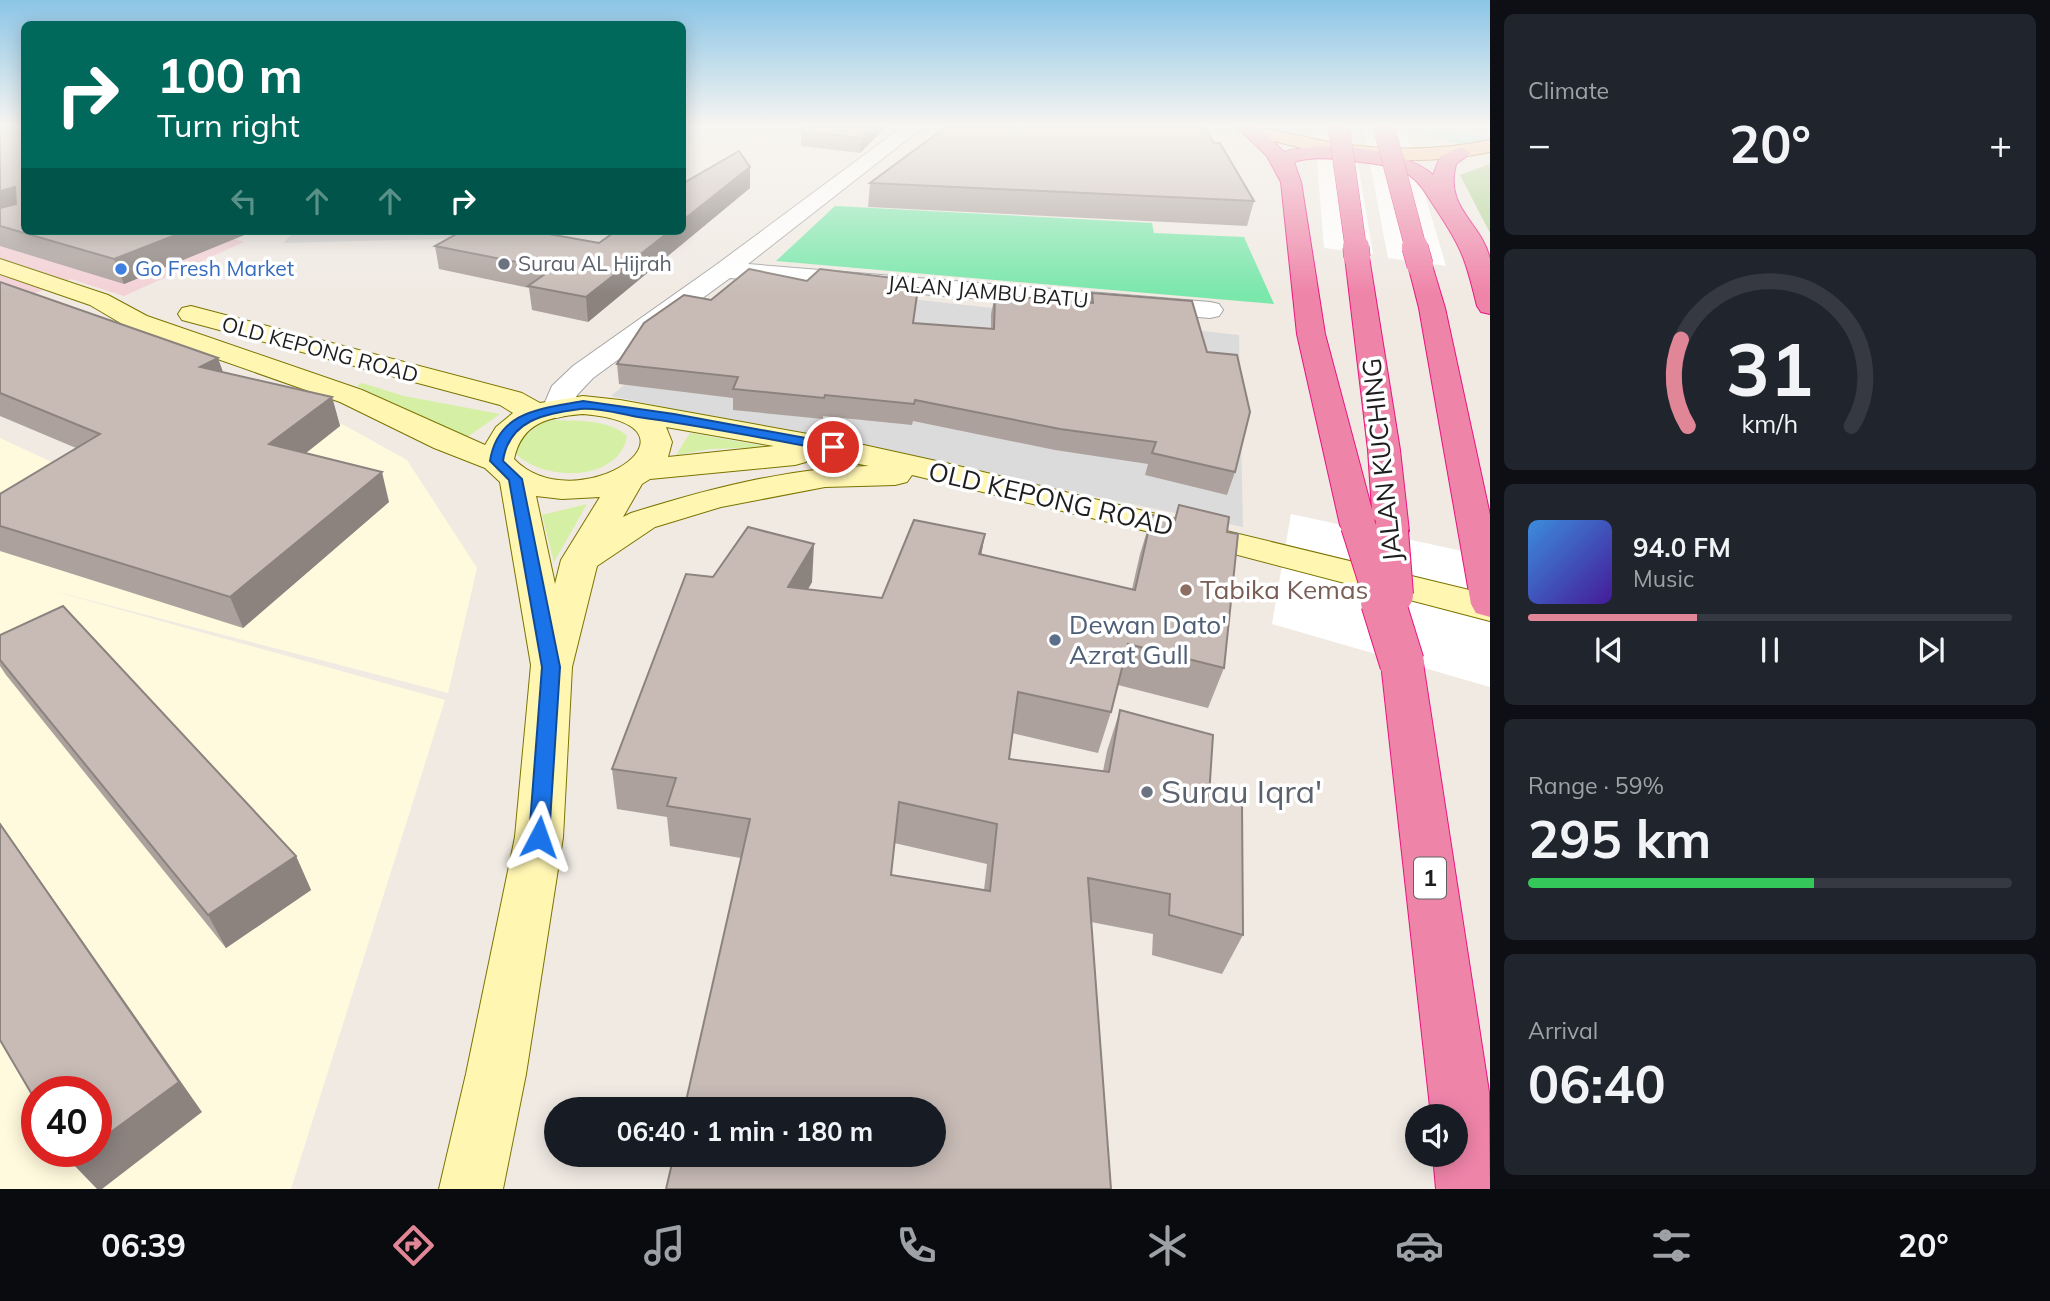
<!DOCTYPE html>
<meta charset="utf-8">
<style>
:root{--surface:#171b24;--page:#20242c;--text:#f1f3f6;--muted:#9ea1a6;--line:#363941;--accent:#e08696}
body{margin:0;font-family:Mulish,sans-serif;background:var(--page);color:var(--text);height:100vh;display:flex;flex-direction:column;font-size:26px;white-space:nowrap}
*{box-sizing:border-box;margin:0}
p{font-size:23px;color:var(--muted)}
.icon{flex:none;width:38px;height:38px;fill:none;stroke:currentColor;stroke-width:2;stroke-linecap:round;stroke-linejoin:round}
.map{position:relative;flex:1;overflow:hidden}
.side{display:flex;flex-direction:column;gap:14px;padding:14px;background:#0d0f14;width:560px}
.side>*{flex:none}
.hud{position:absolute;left:21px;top:21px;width:665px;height:214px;border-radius:10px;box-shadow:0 4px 18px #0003;background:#00695c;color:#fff;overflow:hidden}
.buttons{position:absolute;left:1405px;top:1104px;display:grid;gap:14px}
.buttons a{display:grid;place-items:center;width:63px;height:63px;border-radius:50%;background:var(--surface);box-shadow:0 4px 18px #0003;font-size:35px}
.speed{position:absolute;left:21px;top:1076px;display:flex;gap:14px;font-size:35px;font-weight:700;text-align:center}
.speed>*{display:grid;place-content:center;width:91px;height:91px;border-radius:50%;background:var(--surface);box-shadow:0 4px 18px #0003;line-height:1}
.speed .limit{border:10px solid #d22;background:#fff;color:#111}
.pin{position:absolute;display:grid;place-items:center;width:60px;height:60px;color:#fff;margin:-30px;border:4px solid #fff;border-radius:50%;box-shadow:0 2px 7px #0007}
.me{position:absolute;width:77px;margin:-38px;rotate:4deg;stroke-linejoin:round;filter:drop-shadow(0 0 5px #0008)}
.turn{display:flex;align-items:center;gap:24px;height:147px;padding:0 21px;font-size:32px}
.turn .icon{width:91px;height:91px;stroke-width:2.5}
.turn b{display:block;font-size:49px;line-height:60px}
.lanes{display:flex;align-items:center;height:66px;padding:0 21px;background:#0003;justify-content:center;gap:35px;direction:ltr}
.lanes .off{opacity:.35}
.big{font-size:52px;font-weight:700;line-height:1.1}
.side .tile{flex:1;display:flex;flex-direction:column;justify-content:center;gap:10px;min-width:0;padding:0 24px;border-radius:10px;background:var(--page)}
.side .dial{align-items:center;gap:0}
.dial svg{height:182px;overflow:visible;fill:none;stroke:var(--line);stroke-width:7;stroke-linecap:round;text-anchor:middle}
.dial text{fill:var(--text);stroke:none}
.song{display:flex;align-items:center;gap:21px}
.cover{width:84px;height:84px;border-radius:10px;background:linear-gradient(135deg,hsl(210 70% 55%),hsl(260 70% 35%))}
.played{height:7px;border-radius:4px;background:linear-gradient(90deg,var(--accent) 35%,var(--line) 35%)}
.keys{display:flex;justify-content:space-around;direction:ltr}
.heat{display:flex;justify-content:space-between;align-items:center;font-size:38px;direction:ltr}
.charge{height:10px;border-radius:5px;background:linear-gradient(90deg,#34c759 59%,var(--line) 0)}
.trip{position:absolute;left:544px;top:1097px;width:402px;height:70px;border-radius:35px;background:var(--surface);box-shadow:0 4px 18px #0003;font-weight:700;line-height:70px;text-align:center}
.menu{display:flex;height:112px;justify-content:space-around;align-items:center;background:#090b0e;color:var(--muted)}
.menu .icon{width:49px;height:49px}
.menu .current{color:var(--accent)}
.menu b{font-size:32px;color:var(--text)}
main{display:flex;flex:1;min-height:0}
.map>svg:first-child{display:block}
</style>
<main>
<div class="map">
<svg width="1490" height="1189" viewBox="0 0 1490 1189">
<rect width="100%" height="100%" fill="#f0eae3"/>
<g fill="#dcdbdb">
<polygon points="295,231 481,231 478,238 283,243"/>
<polygon points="745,281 1239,335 1243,527 611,396"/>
</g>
<polygon fill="#f3d1d5" points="0,174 24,231 204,231 244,242 124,296 71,279 0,307"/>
<path fill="#fffadd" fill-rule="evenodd" d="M218 394 344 425 407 460 477 568 448 693 46 589 445 700 291 1189H0V438L71 471ZM37 1092H96V1152H37Z"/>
<g fill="#d5efa4">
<polygon points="362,383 404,396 500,414 466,438 357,386"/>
<path d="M553 420C576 421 609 419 627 436 619 482 545 482 516 454L517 443 540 424Z"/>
<polygon points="690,433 770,447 711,449 676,455"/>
<polygon points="587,504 554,562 542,515"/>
</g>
<polygon fill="#b1d394" points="1490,164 1490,233 1460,175"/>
<polygon fill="#7ae7ab" points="835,206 1152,223 1154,233 1244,237 1274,304 776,261"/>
<polygon fill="#a0dee2" points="1396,127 1445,127 1490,139 1490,153"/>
<g fill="#fff">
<polygon points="1314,127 1352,127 1373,254 1324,248"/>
<polygon points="1363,127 1405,127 1446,266 1388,258"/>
<polygon points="1291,514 1490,557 1490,687 1272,624"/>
</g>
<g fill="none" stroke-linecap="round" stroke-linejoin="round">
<defs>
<polygon id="street" points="902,127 923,127 748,264 1210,302 1219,304 1223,310 1219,316 1210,318 730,278 593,378 577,395 568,415 557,418 546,415 542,409 552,386 573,366 716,265"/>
<path id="secondary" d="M0 259 108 295 147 316 362 390 485 445 496 427 513 413 500 405 182 320 178 314 182 308 191 306 522 393 540 403 583 396 620 400 841 440 950 464 1490 595V621L1154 533 912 475 907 482 895 485 825 487 721 507 655 527 597 566 572 667 563 837 526 1074 503 1189H439L466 1074 515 837 531 665 500 482 485 468 434 448 340 402 129 328 90 305 0 274ZM583 414C721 426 576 523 514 459 522 422 549 417 583 414ZM666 427 774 446 668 457 672 442ZM810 454 869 466C787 468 708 489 631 513L623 517 642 484 650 479 795 465 806 462ZM536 496 562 499 600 497 561 560 555 584Z"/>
<path id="primary" d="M1235 127C1268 127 1298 136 1330 142 1383 151 1437 151 1490 140V152C1406 170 1319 156 1238 131Z"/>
<g id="highway">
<path d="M1258 127 1284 152C1320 140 1405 148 1433 175L1440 157 1461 147 1471 153 1456 164C1444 209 1481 221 1490 259 1490 275 1490 297 1490 314L1481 312 1477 306C1466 260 1462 248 1436 209 1428 197 1421 183 1409 175 1393 165 1371 163 1352 161 1334 158 1312 156 1294 162L1301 182 1325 334 1372 510 1368 450 1345 257 1349 252 1357 250 1365 252 1369 257 1400 450 1409 531 1404 539 1391 542 1378 539 1373 529 1371 533 1358 536 1345 533 1340 525 1297 334 1281 182 1267 156 1238 128Z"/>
<polygon points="1420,258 1429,260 1432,265 1445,308 1490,515 1490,617 1476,613 1471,604 1419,308 1408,265 1411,260"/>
<polygon points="1402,649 1417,653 1423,663 1489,1092 1490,1189 1436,1189 1433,1155 1456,1155 1456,1116 1431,1116 1381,663 1387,653"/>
</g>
</defs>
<use href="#street" stroke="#a5a5a5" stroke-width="2"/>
<use href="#secondary" stroke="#7a7400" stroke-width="2"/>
<use href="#primary" stroke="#984d00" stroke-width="2"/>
<use href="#highway" stroke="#ea1480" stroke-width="2"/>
<use href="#street" fill="#fff" fill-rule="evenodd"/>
<use href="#secondary" fill="#fff6b2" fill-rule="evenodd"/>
<use href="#primary" fill="#ffc399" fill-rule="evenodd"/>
<use href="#highway" fill="#ef84a9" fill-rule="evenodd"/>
<defs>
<g id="highway-bridge-far3">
<polyline points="1339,127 1356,249"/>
<polyline points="1384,127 1416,249"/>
</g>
<g id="highway-bridge-far2">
<polyline points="1356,247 1357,257"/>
<polyline points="1415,247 1420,265"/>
</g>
<g id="highway-bridge-far1">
<polyline points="1358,525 1383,604"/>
<polyline points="1391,531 1396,595"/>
</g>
<polyline id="highway-bridge" points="1383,602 1402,663"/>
</defs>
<use href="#highway-bridge-far3" stroke="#ea1480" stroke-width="22" stroke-linecap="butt"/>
<use href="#highway-bridge-far2" stroke="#ea1480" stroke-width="27" stroke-linecap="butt"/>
<use href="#highway-bridge-far1" stroke="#ea1480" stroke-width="36" stroke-linecap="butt"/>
<use href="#highway-bridge" stroke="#ea1480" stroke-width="46" stroke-linecap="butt"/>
<use href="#highway-bridge-far3" stroke="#ef84a9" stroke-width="21"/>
<use href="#highway-bridge-far2" stroke="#ef84a9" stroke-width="26"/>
<use href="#highway-bridge-far1" stroke="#ef84a9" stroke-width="34"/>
<use href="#highway-bridge" stroke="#ef84a9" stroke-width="44"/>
</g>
<g fill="#aca19d" fill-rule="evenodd">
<polygon points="0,127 24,231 254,231 124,284 0,246"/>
<polygon points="886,127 860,153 801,146 801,131"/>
<polygon points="1214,143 1254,201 1247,226 868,207 870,183"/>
<polygon points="750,188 588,322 532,310 529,288 439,269 435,246 599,243"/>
<polygon points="346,231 442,231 442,232 347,234"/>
<polygon points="902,279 901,287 914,323 991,329 991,314 995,295 1090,302 1092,293 1235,472 1227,495 1145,475 1148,464 1055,450 913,421 912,425 823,416 823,419 733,410 733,398 619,384 617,364 807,281"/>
<polygon points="0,282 223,372 332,397 340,426 306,453 389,502 243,628 0,551 0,494 76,448 0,416"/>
<path d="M1179 505 1227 532 1224 668 1208 708 1118 685 1111 712 1098 753 1012 733 1009 759 1103 771 1107 751 1120 710 1209 796 1243 935 1222 974 1152 955 1153 934 1091 922 741 858 670 846 667 817 617 809 612 769 713 577 812 582 808 589 882 598 985 534 981 555 1132 589 1140 554 1152 515 1174 520ZM894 843 987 864 984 890 891 875Z"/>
<polygon points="0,635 296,856 311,890 226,948 6,675 0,666"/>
</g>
<g fill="#8c837f">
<polygon points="872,127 886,127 860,153 861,138"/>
<polygon points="750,167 750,188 588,322 586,297 670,231 682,231 682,221"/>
<polygon points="15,187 24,208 0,218 0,191"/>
<polygon points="186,231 254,231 124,284 114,259"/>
<polygon points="218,358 228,386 200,367"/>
<polygon points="332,397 340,426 279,474 269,444"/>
<polygon points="382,472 389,502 243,628 230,597"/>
<polygon points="985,534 978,573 979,554"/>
<polygon points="814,544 812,582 787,626 788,587"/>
<polygon points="0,823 202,1112 102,1189 97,1189 71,1162 85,1152 96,1152 96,1143"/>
<polygon points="296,856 311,890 226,948 208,915"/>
</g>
<g fill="#c8bbb6" stroke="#8c837f" stroke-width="2" fill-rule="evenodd">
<polygon points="0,127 24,127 24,231 186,231 114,259 0,226 0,208 16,204 15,187 0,191"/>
<polygon points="805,127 872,127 861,138 801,131"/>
<polygon points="946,127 1205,127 1214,143 1220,143 1254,201 870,183"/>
<polygon points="739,151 750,167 682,221 682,184"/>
<polygon points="462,231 532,231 599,243 616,231 670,231 586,297 528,286 552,269 435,246"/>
<polygon points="749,269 807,281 820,269 902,279 900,287 918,288 913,323 994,329 995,295 1093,303 1092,293 1192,301 1207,352 1237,355 1250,412 1235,472 1152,453 1156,442 1060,429 915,400 914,404 825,395 824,398 733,389 738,377 617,364 644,323 684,295 711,300"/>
<polygon points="0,282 218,358 200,367 332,397 269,444 382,472 230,597 0,526 0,494 100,434 0,393"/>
<path d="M1179 505 1229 517 1227 532 1238 534 1224 668 1128 644 1111 712 1018 692 1009 759 1109 772 1120 710 1213 735 1209 796 1242 804 1243 935 1169 915 1170 894 1088 878 1111 1189H666L674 1155H934V1110H684L750 819 667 806 676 778 612 769 686 574 713 577 748 527 814 544 788 587 882 598 914 520 985 534 979 554 1135 590 1152 515 1175 520ZM899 802 997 824 990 891 891 875Z"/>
<polygon points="63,606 296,856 208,915 0,660 0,635"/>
<polygon points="0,824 179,1082 96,1143 96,1092 37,1092 37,1103 0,1040"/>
<polygon points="65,1152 85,1152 71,1162"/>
</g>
<linearGradient id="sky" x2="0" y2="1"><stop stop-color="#8bc5e6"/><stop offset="0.43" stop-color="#f8f6f2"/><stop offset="1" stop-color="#f8f6f2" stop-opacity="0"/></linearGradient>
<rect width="1490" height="294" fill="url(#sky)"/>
<path fill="#1a73e8" stroke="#114b97" stroke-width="2" d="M583 401 674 414 833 443 840 447 833 451C768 439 703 426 638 417 620 414 598 407 580 409 544 414 509 420 503 461L522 479 560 667 549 837 546 843 539 846 532 843 529 837 542 667 509 480 490 461C498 411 540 409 583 401Z"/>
<g fill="#6b7280" stroke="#fff" stroke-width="2.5">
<circle cx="504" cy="264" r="7"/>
<circle cx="1147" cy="792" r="7"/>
</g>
<circle fill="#3f7fe0" stroke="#fff" stroke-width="2.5" cx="121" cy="269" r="7"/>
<circle fill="#8d6e63" stroke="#fff" stroke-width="2.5" cx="1186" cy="590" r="7"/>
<circle fill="#5c6f8a" stroke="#fff" stroke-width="2.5" cx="1055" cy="640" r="7"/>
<g text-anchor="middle" stroke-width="7" stroke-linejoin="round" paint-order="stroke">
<g font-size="21" fill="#5b616d" stroke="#fff" text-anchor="start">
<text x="518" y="271">Surau AL Hijrah</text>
</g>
<g font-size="21" fill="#366cbe" stroke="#fff" text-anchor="start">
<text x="135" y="276">Go Fresh Market</text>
</g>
<g font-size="21" fill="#1e1e1e" stroke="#fff">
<text transform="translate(988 292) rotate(5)" y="7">JALAN JAMBU BATU</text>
<text transform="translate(320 350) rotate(15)" y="7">OLD KEPONG ROAD</text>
</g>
<rect fill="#fff" stroke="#626262" stroke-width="2" x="1414" y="857.5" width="32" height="41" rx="5"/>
<g font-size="24" font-weight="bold" fill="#1e1e1e">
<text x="1430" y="886">1</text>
</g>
<g font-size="26" fill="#1e1e1e" stroke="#fff">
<text transform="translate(1382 460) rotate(-96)" y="9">JALAN KUCHING</text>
<text transform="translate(1051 499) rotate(13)" y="9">OLD KEPONG ROAD</text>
</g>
<g font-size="26" fill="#785e54" stroke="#fff" text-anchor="start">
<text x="1200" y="599">Tabika Kemas</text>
</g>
<g font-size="26" fill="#4e5e75" stroke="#fff" text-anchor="start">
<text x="1069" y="634">Dewan Dato'<tspan x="1069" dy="30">Azrat Gull</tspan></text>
</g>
<g font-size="32" fill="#5b616d" stroke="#fff" text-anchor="start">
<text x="1161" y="803">Surau Iqra'</text>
</g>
</g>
</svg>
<div class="buttons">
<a><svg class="icon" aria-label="sound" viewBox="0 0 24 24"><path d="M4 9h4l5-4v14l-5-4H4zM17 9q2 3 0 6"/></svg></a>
</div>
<div class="speed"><div class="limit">40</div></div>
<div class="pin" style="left:833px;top:447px;background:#d93025"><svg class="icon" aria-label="arrive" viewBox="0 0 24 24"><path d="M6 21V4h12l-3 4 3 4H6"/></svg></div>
<svg class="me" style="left:539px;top:837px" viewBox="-20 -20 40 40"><path d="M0-17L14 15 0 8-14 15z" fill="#1a73e8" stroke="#fff" stroke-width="4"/></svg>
<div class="trip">06:40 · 1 min · 180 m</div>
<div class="hud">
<div class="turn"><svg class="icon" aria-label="right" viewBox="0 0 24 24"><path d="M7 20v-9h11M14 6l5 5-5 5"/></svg><div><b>100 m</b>Turn right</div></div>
<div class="lanes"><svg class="icon off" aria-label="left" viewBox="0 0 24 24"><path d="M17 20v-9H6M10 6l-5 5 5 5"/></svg><svg class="icon off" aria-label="ahead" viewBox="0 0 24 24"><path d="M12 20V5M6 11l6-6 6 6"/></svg><svg class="icon off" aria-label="ahead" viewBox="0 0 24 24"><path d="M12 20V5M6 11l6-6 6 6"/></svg><svg class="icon" aria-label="right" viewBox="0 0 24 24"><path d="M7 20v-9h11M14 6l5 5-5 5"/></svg></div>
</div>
</div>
<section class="side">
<div class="tile"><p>Climate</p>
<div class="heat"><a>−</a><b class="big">20°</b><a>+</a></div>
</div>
<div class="tile dial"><svg viewBox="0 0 100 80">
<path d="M14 69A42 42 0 1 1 86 69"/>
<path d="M14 69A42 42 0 0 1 11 31" stroke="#e08696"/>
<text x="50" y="56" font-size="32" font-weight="700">31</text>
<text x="50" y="72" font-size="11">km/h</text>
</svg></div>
<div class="tile">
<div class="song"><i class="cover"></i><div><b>94.0 FM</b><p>Music</p></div></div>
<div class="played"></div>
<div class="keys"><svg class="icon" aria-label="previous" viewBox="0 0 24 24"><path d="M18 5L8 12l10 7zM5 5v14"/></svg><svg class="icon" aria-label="pause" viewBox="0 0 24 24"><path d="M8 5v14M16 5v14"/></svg><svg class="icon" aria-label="next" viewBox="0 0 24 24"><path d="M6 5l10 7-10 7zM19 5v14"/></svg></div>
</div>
<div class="tile"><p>Range · 59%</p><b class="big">295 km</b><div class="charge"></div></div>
<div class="tile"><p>Arrival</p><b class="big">06:40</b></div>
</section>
</main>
<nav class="menu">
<b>06:39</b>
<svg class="icon current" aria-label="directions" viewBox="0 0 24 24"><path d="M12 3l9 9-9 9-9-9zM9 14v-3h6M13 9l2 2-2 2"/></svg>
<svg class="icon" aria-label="music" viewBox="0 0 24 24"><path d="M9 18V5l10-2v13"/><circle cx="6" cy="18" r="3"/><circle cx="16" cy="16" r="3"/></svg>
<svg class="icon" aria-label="phone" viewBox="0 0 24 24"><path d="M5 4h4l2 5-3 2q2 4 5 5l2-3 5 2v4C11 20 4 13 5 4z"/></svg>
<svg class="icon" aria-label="climate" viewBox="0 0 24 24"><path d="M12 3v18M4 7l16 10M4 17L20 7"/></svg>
<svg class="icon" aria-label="car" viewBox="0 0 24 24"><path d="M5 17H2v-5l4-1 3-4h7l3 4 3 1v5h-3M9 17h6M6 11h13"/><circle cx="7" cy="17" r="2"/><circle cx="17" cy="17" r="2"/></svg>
<svg class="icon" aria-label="filters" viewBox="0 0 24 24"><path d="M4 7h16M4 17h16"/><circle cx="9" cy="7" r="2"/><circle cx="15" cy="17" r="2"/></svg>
<b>20°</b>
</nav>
